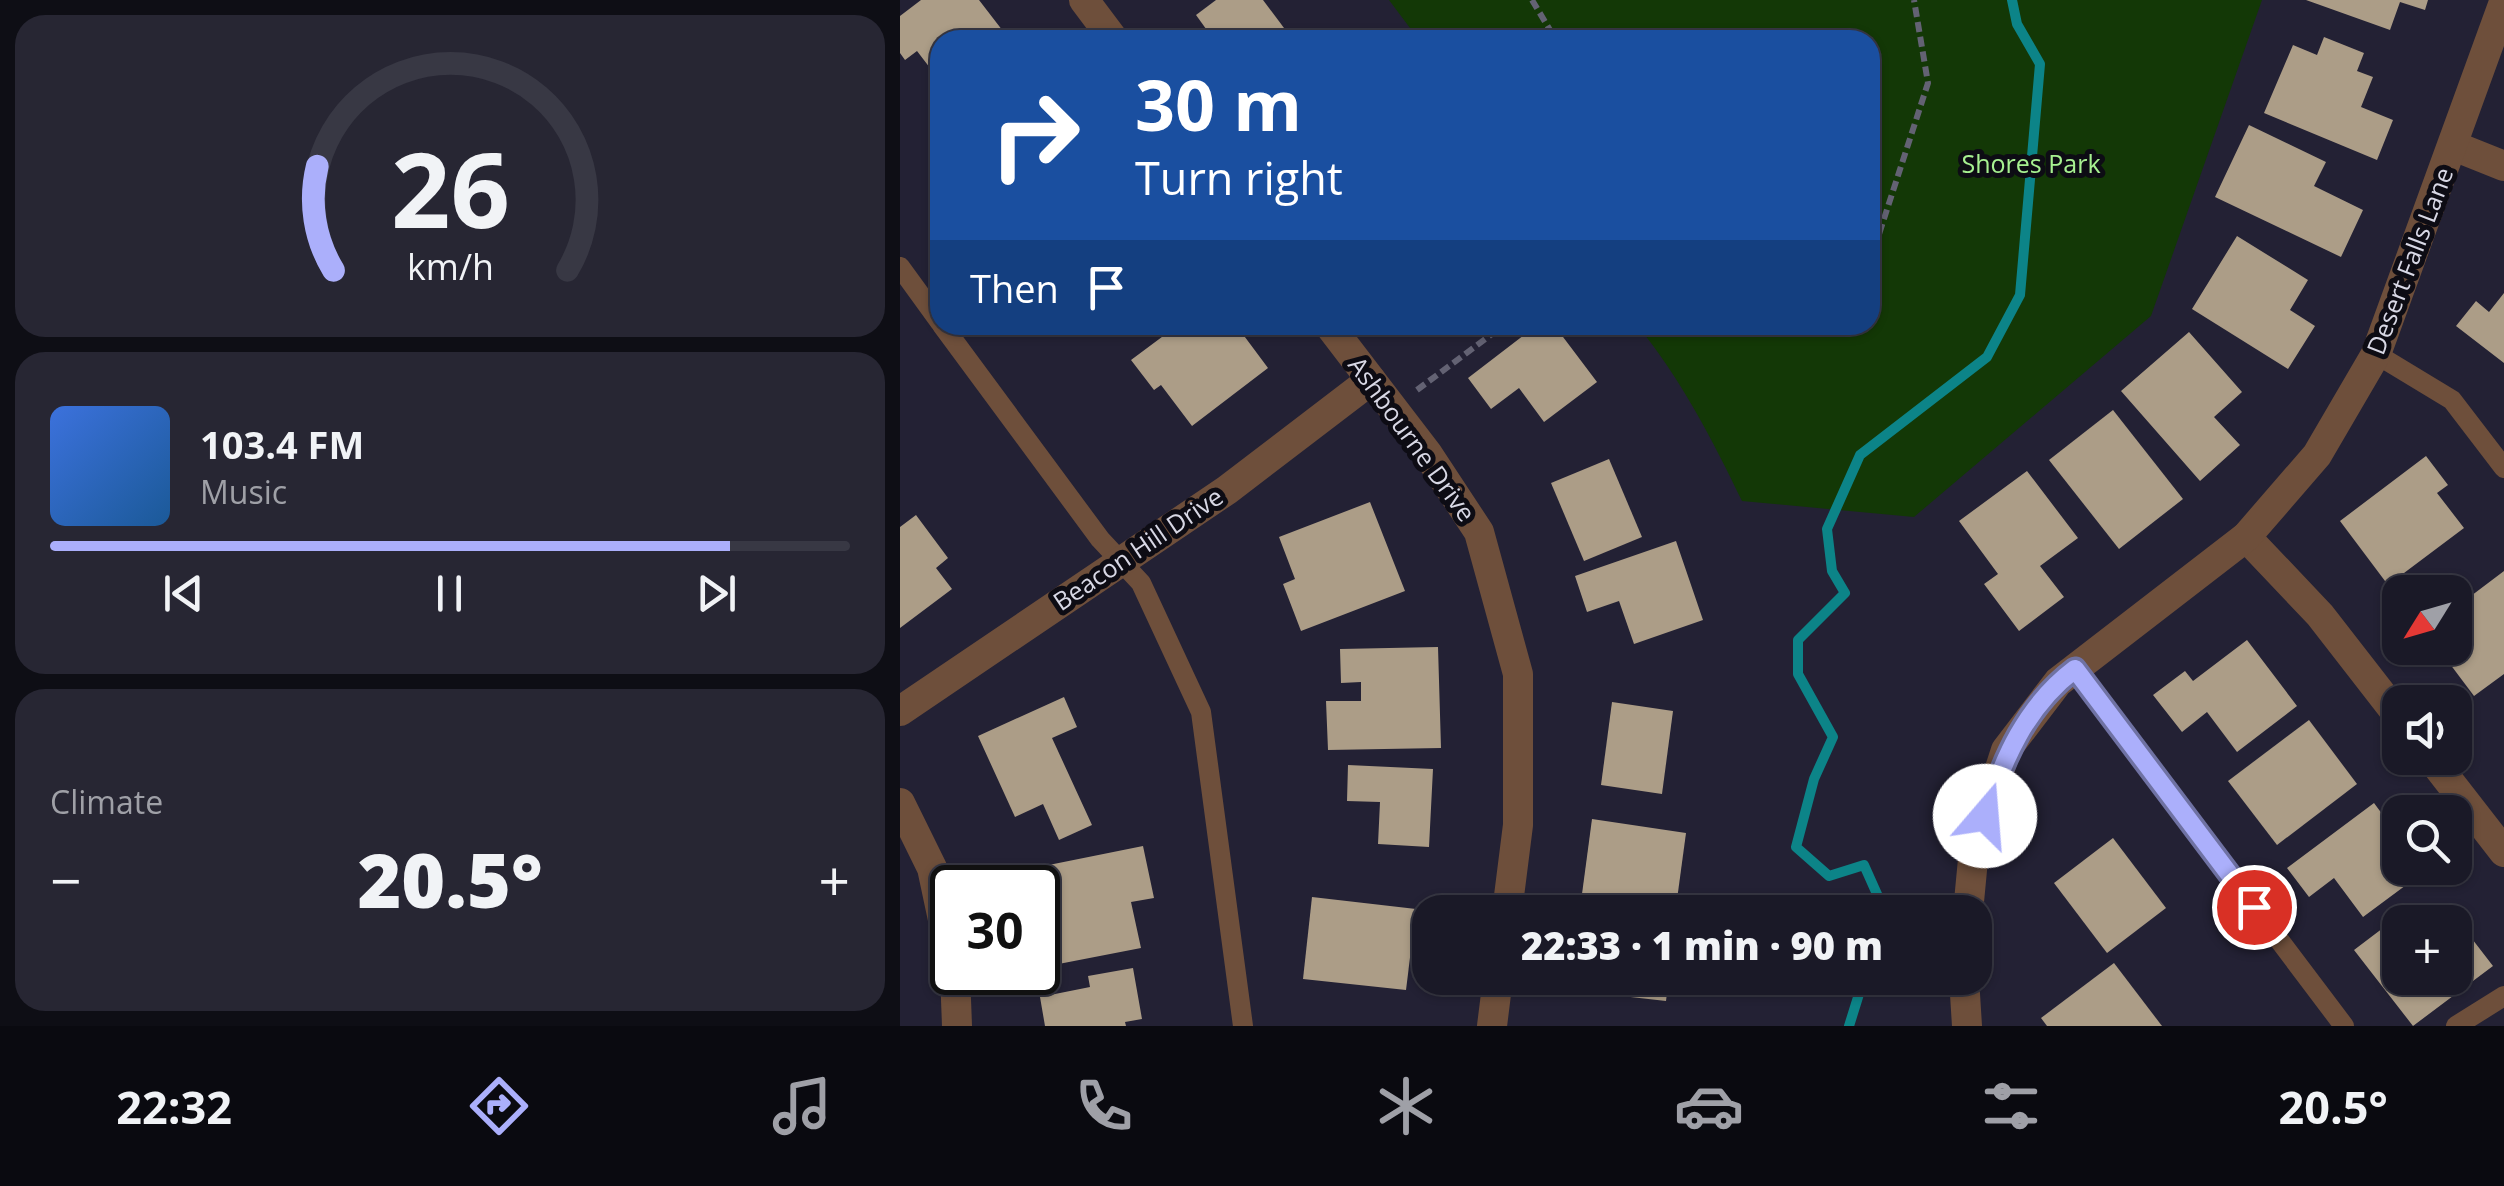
<!DOCTYPE html>
<meta charset="utf-8">
<style>
:root{--surface:#1a1927;--page:#272633;--text:#f1f3f6;--muted:#9fa0a7;--line:#383844;--accent:#abaffb}
body{margin:0;font-family:"Open Sans",sans-serif;background:var(--page);color:var(--text);height:100vh;display:flex;flex-direction:column;font-size:38px;white-space:nowrap}
*{box-sizing:border-box;margin:0}
p{font-size:32px;color:var(--muted)}
.icon{flex:none;width:55px;height:55px;fill:none;stroke:currentColor;stroke-width:2;stroke-linecap:round;stroke-linejoin:round}
.map{position:relative;flex:1;overflow:hidden}
.panel{display:flex;flex-direction:column;gap:15px;padding:15px;background:#0e0e15;width:900px}
.panel>*{flex:none}
.guide{position:absolute;left:30px;top:30px;width:950px;height:305px;border-radius:30px;box-shadow:0 2px 8px #0004,0 0 0 2px var(--line);background:#1a4fa0;color:#fff;overflow:hidden}
.needle{width:65px;rotate:233deg}
.buttons{position:absolute;left:1482px;top:575px;display:grid;gap:20px}
.buttons a{display:grid;place-items:center;width:90px;height:90px;border-radius:20px;background:var(--surface);box-shadow:0 2px 8px #0004,0 0 0 2px var(--line);font-size:50px}
.speed{position:absolute;left:30px;top:865px;display:flex;gap:20px;font-size:50px;font-weight:700;text-align:center}
.speed>*{display:grid;place-content:center;width:130px;height:130px;border-radius:50%;background:var(--surface);box-shadow:0 2px 8px #0004,0 0 0 2px var(--line);line-height:1}
.speed .limit{border:5px solid #111;border-radius:15px;background:#fff;color:#111}
.pin{position:absolute;display:grid;place-items:center;width:85px;height:85px;color:#fff;margin:-42px;border:5px solid #fff;border-radius:50%;box-shadow:0 2px 10px #0007}
.me{position:absolute;width:110px;margin:-55px;rotate:18deg;stroke-linejoin:round;filter:drop-shadow(0 0 8px #0008)}
.turn{display:flex;align-items:center;gap:35px;height:210px;padding:0 40px;font-size:45px}
.turn .icon{width:130px;height:130px;stroke-width:2.5}
.turn b{display:block;font-size:70px;line-height:85px}
.then{display:flex;align-items:center;height:95px;padding:0 40px;background:#0003;gap:20px;font-size:38px}
.big{font-size:75px;font-weight:800;line-height:1.1}
.panel .tile{flex:1;display:flex;flex-direction:column;justify-content:center;gap:15px;min-width:0;padding:0 35px;border-radius:30px;background:var(--page)}
.panel .dial{align-items:center;gap:0}
.dial svg{height:260px;overflow:visible;fill:none;stroke:var(--line);stroke-width:7;stroke-linecap:round;text-anchor:middle}
.dial text{fill:var(--text);stroke:none}
.song{display:flex;align-items:center;gap:30px}
.cover{width:120px;height:120px;border-radius:15px;background:linear-gradient(135deg,hsl(220 70% 55%),hsl(210 70% 35%))}
.played{height:10px;border-radius:5px;background:linear-gradient(90deg,var(--accent) 85%,var(--line) 85%)}
.keys{display:flex;justify-content:space-around;direction:ltr}
.heat{display:flex;justify-content:space-between;align-items:center;font-size:55px;direction:ltr}
.trip{position:absolute;left:512px;top:895px;width:580px;height:100px;border-radius:30px;background:var(--surface);box-shadow:0 2px 8px #0004,0 0 0 2px var(--line);font-weight:800;line-height:100px;text-align:center}
.menu{display:flex;height:160px;justify-content:space-around;align-items:center;background:#0a0a10;color:var(--muted)}
.menu .icon{width:70px;height:70px}
.menu .active{color:var(--accent)}
.menu b{font-size:45px;color:var(--text)}
main{display:flex;flex:1;min-height:0}
.map>svg:first-child{display:block}
</style>
<main>
<section class="panel">
<div class="tile dial"><svg viewBox="0 0 100 80">
<path d="M14 69A42 42 0 1 1 86 69"/>
<path d="M14 69A42 42 0 0 1 9 37" stroke="#abaffb"/>
<text x="50" y="56" font-size="32" font-weight="700">26</text>
<text x="50" y="72" font-size="11">km/h</text>
</svg></div>
<div class="tile">
<div class="song"><i class="cover"></i><div><b>103.4 FM</b><p>Music</p></div></div>
<div class="played"></div>
<div class="keys"><svg class="icon" aria-label="previous" viewBox="0 0 24 24"><path d="M18 5L8 12l10 7zM5 5v14"/></svg><svg class="icon" aria-label="pause" viewBox="0 0 24 24"><path d="M8 5v14M16 5v14"/></svg><svg class="icon" aria-label="next" viewBox="0 0 24 24"><path d="M6 5l10 7-10 7zM19 5v14"/></svg></div>
</div>
<div class="tile"><p>Climate</p>
<div class="heat"><a>−</a><b class="big">20.5°</b><a>+</a></div>
</div>
</section>
<div class="map">
<svg width="1604" height="1026" viewBox="0 0 1604 1026">
<rect width="100%" height="100%" fill="#232134"/>
<path fill="#133806" d="M489 0H1362L1251 316 1014 517 842 501C812 439 781 379 737 325H970V40H519Z"/>
<g fill="none" stroke-linecap="round" stroke-linejoin="round">
<g stroke="#0c8488" stroke-width="10">
<polyline points="985,912 964,865 929,876 896,847 914,779 933,737 898,674 898,640 945,593 932,571 927,529 960,455 1087,357 1120,295 1140,64 1117,24 1112,0"/>
<polyline points="949,1026 964,978"/>
</g>
</g>
<g fill="#ac9d87">
<polygon points="21,0 79,0 106,35 99,40 40,40 40,81 17,51 5,60 0,53 0,16"/>
<polygon points="316,0 363,0 393,40 314,40 296,15"/>
<polygon points="1406,0 1528,0 1525,10 1500,2 1490,30"/>
<polygon points="1424,37 1464,53 1457,71 1473,77 1461,107 1493,120 1477,160 1364,113 1393,45 1417,55"/>
<polygon points="1349,125 1426,162 1414,186 1463,210 1441,257 1315,197"/>
<polygon points="1337,236 1408,280 1390,310 1415,326 1388,369 1292,309"/>
<polygon points="1604,293 1604,363 1556,326 1576,301 1589,312"/>
<polygon points="278,325 336,325 368,368 292,426 261,385 254,390 231,360"/>
<polygon points="637,325 654,325 697,382 644,422 619,388 591,409 568,378"/>
<polygon points="1289,332 1342,392 1314,417 1340,445 1300,481 1221,391"/>
<polygon points="1213,410 1283,499 1219,549 1149,460"/>
<polygon points="1526,456 1548,485 1537,493 1564,528 1488,585 1440,521"/>
<polygon points="709,459 742,537 684,561 651,483"/>
<polygon points="1127,471 1178,538 1140,566 1164,597 1119,631 1084,584 1098,574 1059,521"/>
<polygon points="470,502 505,591 401,631 383,584 395,579 379,537"/>
<polygon points="16,515 48,558 36,568 52,589 0,628 0,527"/>
<polygon points="776,541 803,620 734,644 719,601 687,612 675,576"/>
<polygon points="1604,571 1604,674 1574,696 1538,648 1555,648 1555,608"/>
<polygon points="1347,640 1397,706 1337,752 1307,712 1282,732 1253,695 1285,671 1293,681"/>
<polygon points="538,647 541,748 428,750 426,701 461,701 461,682 441,683 440,649"/>
<polygon points="164,697 177,727 152,738 192,825 159,840 143,804 115,817 78,736"/>
<polygon points="712,702 773,711 762,794 701,785"/>
<polygon points="1409,720 1457,784 1377,845 1328,781"/>
<polygon points="448,765 533,769 529,847 478,844 480,802 447,801"/>
<polygon points="1474,803 1500,838 1500,868 1525,871 1463,917 1434,878 1409,897 1387,868"/>
<polygon points="692,819 786,833 776,907 682,894"/>
<polygon points="1213,838 1266,908 1207,953 1154,883"/>
<polygon points="243,846 254,898 231,902 241,948 138,968 138,888 122,888 119,871"/>
<polygon points="412,897 516,909 506,990 403,979"/>
<polygon points="1549,909 1593,966 1513,1026 1454,950 1483,928 1500,950 1500,978 1555,978 1555,922 1532,922"/>
<polygon points="1214,963 1262,1026 1147,1026 1141,1018"/>
<polygon points="233,968 242,1019 225,1022 226,1026 145,1026 140,997 190,987 188,976"/>
<polygon points="706,978 769,978 766,1001 704,994"/>
</g>
<g fill="none" stroke-linecap="round" stroke-linejoin="round">
<g stroke="#636273" stroke-width="6" stroke-dasharray="10 5" stroke-linecap="butt">
<polyline points="632,0 656,40"/>
<polyline points="970,262 1028,83 1014,0"/>
<polyline points="517,390 604,325"/>
</g>
<g stroke="#6e4f3b" stroke-width="20">
<polyline points="0,267 40,322"/>
<polyline points="42,325 200,539 241,583 301,712 343,1026"/>
<polyline points="1476,354 1552,400 1604,468"/>
<polyline points="1175,669 1444,1026"/>
<polyline points="1556,1026 1604,996"/>
</g>
<g stroke="#6e4f3b" stroke-width="30">
<polyline points="184,0 214,40"/>
<polyline points="1554,146 1604,166"/>
<polyline points="429,325 527,453 579,532 618,674 618,825 607,912"/>
<polyline points="1346,537 1420,615 1500,718"/>
<polyline points="0,711 327,490 471,380"/>
<polyline points="1531,758 1604,852"/>
<polyline points="0,803 32,868 52,962"/>
<polyline points="1068,912 1074,849 1106,750 1158,682 1346,537 1417,455 1476,354 1604,2"/>
<polyline points="55,972 57,1026"/>
<polyline points="1064,978 1067,1026"/>
<polyline points="592,1026 598,978"/>
</g>
</g>
<g fill="none" stroke-linecap="round" stroke-linejoin="round">
<defs>
<path id="route" d="M1085 816C1103 759 1126 706 1175 669L1354 907"/>
</defs>
<use href="#route" stroke="#6f72a3" stroke-width="25"/>
<use href="#route" stroke="#abaffb" stroke-width="18"/>
</g>
<g text-anchor="middle" stroke-width="10" stroke-linejoin="round" paint-order="stroke">
<g font-size="25" fill="#a7f191" stroke="#0d0c14">
<text x="1131" y="173">Shores Park</text>
</g>
<g font-size="25" fill="#d8d8e5" stroke="#0d0c14">
<text transform="translate(1510 261) rotate(-69)" y="9">Desert Falls Lane</text>
<text transform="translate(512 439) rotate(54)" y="9">Ashbourne Drive</text>
<text transform="translate(238 549) rotate(-34)" y="9">Beacon Hill Drive</text>
</g>
</g>
</svg>
<div class="buttons">
<a><svg class="needle" viewBox="-14 -14 28 28"><path d="M0-13l5 13h-10z" fill="#e53935"/><path d="M0 13l5-13h-10z" fill="#9fa0a7"/></svg></a>
<a><svg class="icon" aria-label="sound" viewBox="0 0 24 24"><path d="M4 9h4l5-4v14l-5-4H4zM17 9q2 3 0 6"/></svg></a>
<a><svg class="icon" aria-label="search" viewBox="0 0 24 24"><circle cx="10" cy="10" r="6"/><path d="M15 15l6 6"/></svg></a>
<a>+</a>
</div>
<div class="speed"><div class="limit">30</div></div>
<div class="pin" style="left:1354px;top:907px;background:#d93025"><svg class="icon" aria-label="arrive" viewBox="0 0 24 24"><path d="M6 21V4h12l-3 4 3 4H6"/></svg></div>
<svg class="me" style="left:1085px;top:816px" viewBox="-20 -20 40 40"><circle r="19" fill="#fff"/><path d="M0-13L10 11 0 6-10 11z" fill="#abaffb"/></svg>
<div class="trip">22:33 · 1 min · 90 m</div>
<div class="guide">
<div class="turn"><svg class="icon" aria-label="right" viewBox="0 0 24 24"><path d="M7 20v-9h11M14 6l5 5-5 5"/></svg><div><b>30 m</b>Turn right</div></div>
<div class="then">Then<svg class="icon" aria-label="arrive" viewBox="0 0 24 24"><path d="M6 21V4h12l-3 4 3 4H6"/></svg></div>
</div>
</div>
</main>
<nav class="menu">
<b>22:32</b>
<svg class="icon active" aria-label="directions" viewBox="0 0 24 24"><path d="M12 3l9 9-9 9-9-9zM9 14v-3h6M13 9l2 2-2 2"/></svg>
<svg class="icon" aria-label="music" viewBox="0 0 24 24"><path d="M9 18V5l10-2v13"/><circle cx="6" cy="18" r="3"/><circle cx="16" cy="16" r="3"/></svg>
<svg class="icon" aria-label="phone" viewBox="0 0 24 24"><path d="M5 4h4l2 5-3 2q2 4 5 5l2-3 5 2v4C11 20 4 13 5 4z"/></svg>
<svg class="icon" aria-label="climate" viewBox="0 0 24 24"><path d="M12 3v18M4 7l16 10M4 17L20 7"/></svg>
<svg class="icon" aria-label="car" viewBox="0 0 24 24"><path d="M5 17H2v-5l4-1 3-4h7l3 4 3 1v5h-3M9 17h6M6 11h13"/><circle cx="7" cy="17" r="2"/><circle cx="17" cy="17" r="2"/></svg>
<svg class="icon" aria-label="filters" viewBox="0 0 24 24"><path d="M4 7h16M4 17h16"/><circle cx="9" cy="7" r="2"/><circle cx="15" cy="17" r="2"/></svg>
<b>20.5°</b>
</nav>
